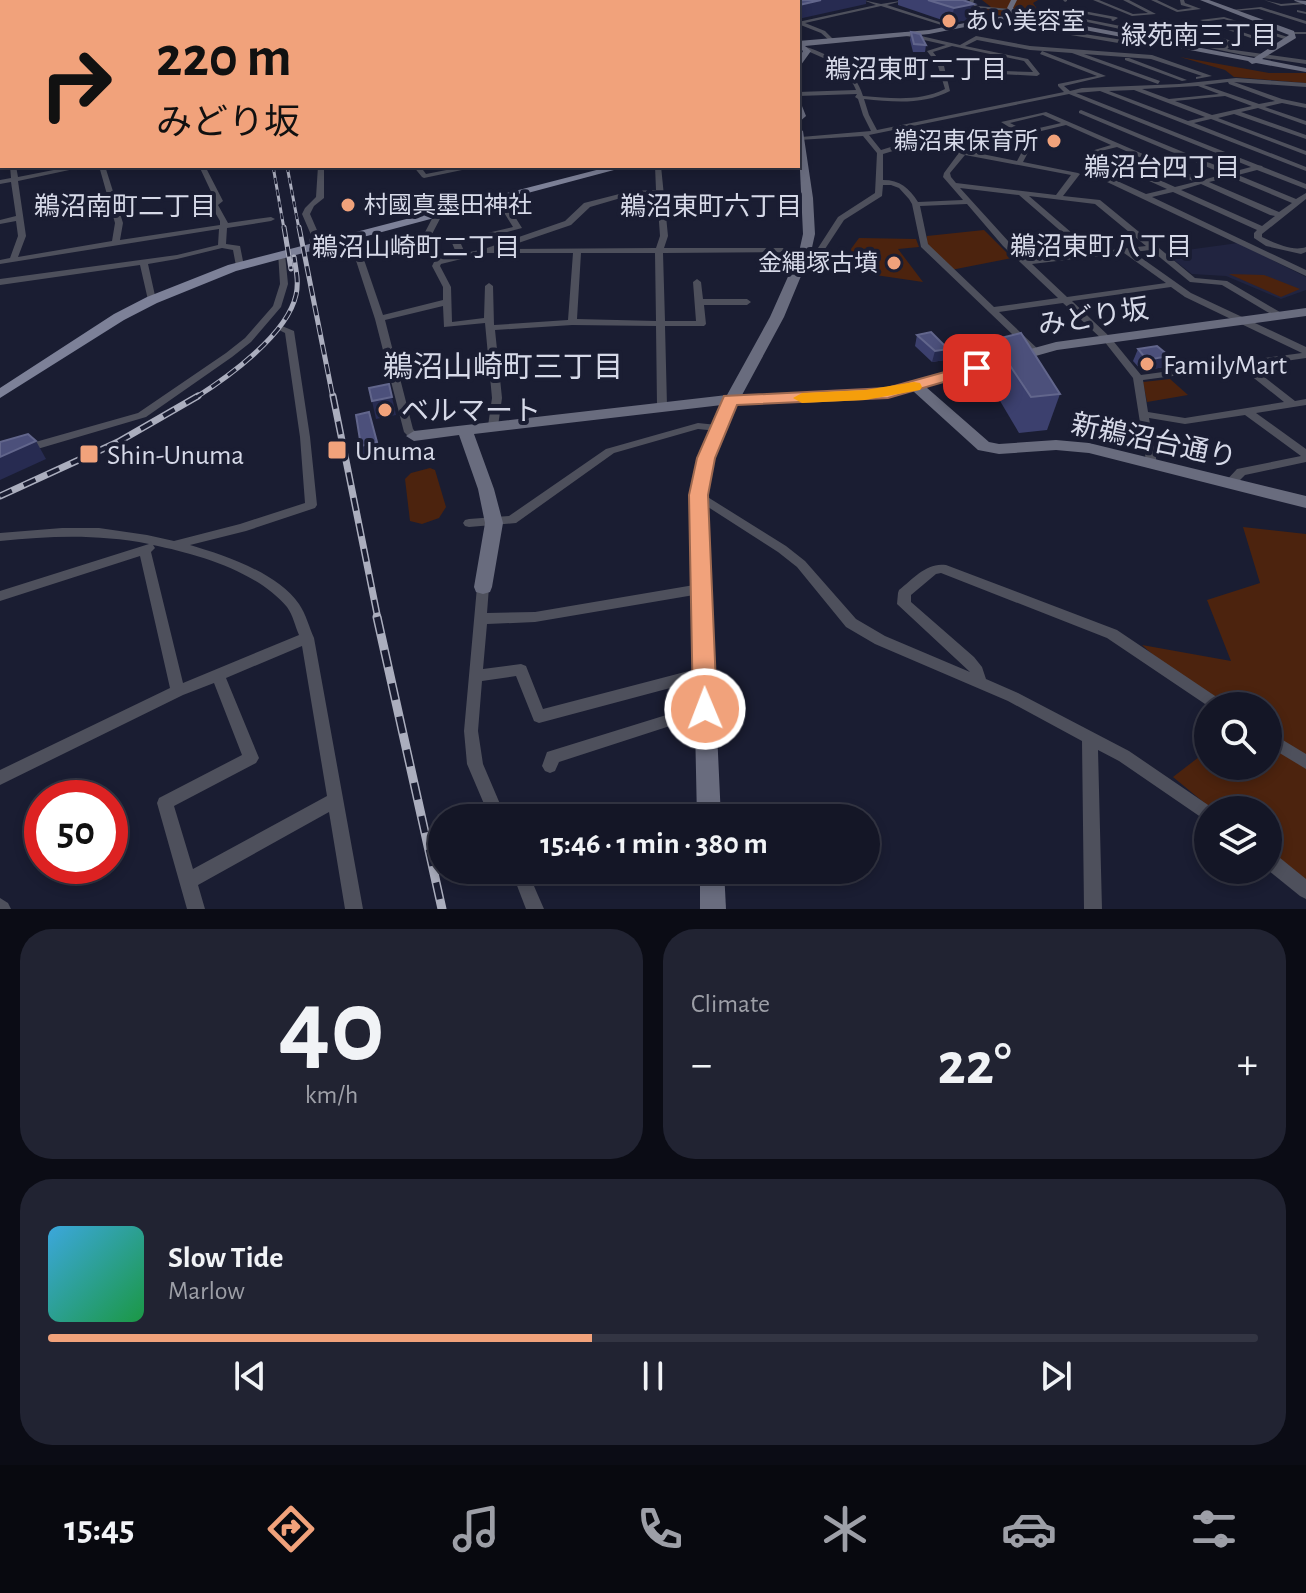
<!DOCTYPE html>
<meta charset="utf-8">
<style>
:root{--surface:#141626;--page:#212332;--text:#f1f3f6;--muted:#9d9fa7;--line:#333543;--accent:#f1a27b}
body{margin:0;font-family:"Alegreya Sans","Noto Sans JP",sans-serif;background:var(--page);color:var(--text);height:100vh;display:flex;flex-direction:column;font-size:30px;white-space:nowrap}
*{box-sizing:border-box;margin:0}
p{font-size:26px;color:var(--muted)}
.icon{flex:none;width:44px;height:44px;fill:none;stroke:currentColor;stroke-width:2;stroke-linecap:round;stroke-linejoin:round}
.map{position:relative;height:909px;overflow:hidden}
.sheet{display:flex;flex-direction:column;gap:20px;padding:20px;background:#0b0c15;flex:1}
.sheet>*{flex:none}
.hud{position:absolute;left:0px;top:0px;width:800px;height:168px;box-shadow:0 4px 12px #0003,0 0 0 2px var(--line);background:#f1a27b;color:#111;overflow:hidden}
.tools{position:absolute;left:1194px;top:692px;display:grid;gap:16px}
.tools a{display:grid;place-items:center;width:88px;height:88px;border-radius:50%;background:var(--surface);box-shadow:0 4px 12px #0003,0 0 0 2px var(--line);font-size:40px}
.speed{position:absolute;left:24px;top:780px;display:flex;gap:16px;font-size:40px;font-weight:700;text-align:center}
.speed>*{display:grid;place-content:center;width:104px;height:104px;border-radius:50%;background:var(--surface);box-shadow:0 4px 12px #0003,0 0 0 2px var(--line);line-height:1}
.speed .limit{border:12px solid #d22;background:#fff;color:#111}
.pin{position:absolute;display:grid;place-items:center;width:68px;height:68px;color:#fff;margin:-34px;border-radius:16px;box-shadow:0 4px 12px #0006}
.me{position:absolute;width:88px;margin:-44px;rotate:359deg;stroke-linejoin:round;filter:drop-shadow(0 0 6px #0008)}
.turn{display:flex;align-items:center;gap:28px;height:168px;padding:0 24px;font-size:36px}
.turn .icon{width:104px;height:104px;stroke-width:2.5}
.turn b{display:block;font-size:56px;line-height:68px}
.big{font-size:60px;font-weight:700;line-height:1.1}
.sheet .card{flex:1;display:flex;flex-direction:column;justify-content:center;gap:12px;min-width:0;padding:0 28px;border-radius:32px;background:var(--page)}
.sheet .dial{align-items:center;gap:0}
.dial b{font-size:104px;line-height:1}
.song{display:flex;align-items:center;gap:24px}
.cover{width:96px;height:96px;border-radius:12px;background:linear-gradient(135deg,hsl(200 70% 55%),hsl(140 70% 35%))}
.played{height:8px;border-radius:4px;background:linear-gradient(90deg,var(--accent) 45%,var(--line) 45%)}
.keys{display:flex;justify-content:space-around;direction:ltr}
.heat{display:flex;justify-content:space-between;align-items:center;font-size:44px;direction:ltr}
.sheet .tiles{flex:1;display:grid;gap:20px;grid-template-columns:1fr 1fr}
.card:last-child{grid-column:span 2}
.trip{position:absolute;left:428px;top:804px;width:452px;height:80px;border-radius:40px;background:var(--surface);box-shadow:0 4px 12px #0003,0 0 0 2px var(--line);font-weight:700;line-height:80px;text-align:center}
.menu{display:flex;height:128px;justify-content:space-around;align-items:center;background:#08090f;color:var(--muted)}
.menu .icon{width:56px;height:56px}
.menu .active{color:var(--accent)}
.menu b{font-size:36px;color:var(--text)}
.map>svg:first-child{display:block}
</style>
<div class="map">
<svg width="1306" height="909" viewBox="0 0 1306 909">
<rect width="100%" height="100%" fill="#1a1d32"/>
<polygon fill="#212440" points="1238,243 1306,277 1306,290 1281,299 1226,276 1192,274 1165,253"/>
<g fill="#4c230e">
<polygon points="982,0 1038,0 1033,3 1043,17 960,14 991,7"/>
<polygon points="1180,57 1269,73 1306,73 1306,83 1234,77 1225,70"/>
<polygon points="984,230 1012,258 951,270 926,244 927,236"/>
<polygon points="859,238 916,239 919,247 898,249 923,282 855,272 851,249"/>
<polygon points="1229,274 1264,275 1300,289 1281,297"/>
<polygon points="1170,379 1188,395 1147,402 1143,382"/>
<polygon points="430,468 435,470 446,507 439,518 422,524 410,521 405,479 411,473"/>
<polygon points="1243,527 1306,534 1306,887 1268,855 1268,810 1213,810 1173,777 1208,750 1208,766 1268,766 1268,706 1210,706 1142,645 1231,661 1207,600 1260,583"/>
</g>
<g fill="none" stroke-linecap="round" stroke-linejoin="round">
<g fill="#713c21" fill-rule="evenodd">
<polygon points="676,0 694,0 674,2"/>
<rect x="0" y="98" width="2" height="8"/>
</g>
<g fill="#4e505c" fill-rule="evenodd">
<polygon points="38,0 42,0 41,2 37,2"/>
<polygon points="96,0 101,0 100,2 95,2"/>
<polygon points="279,0 284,0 286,2 281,2"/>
<polygon points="308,0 313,0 314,2 309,2"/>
<polygon points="488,0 493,0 495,2 490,2"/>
<polygon points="863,0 881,4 906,0 887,5 958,28 954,29 881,6 805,23 825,31 834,40 831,42 821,33 798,24 798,22 876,5"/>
<path d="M970 0H974L973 4 978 6 1054 13 1136 29 1177 21 1234 42V44L1227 49 1306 60V64L1243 55 1054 15 977 8 968 6ZM1177 24 1228 43 1222 48 1143 30Z"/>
<polygon points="1063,0 1067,0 1067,1 1065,2"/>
<polygon points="1093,0 1099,0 1133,14 1148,13 1123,0 1129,0 1156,14 1132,16"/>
<polygon points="1151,0 1157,0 1178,10 1192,8 1181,5 1180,0 1184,0 1185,3 1201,9 1177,12"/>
<polygon points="1264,0 1281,4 1305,2 1306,4 1281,6"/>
<polygon points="1062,7 1116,17 1118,18 1113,21 1111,20 1112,19 1060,9"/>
<polygon points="1261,7 1306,21 1306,24 1259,9 1234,11 1232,10"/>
<polygon points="1297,10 1306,12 1306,14 1297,12"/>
<polygon points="1224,17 1291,38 1292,39 1287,40 1224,19 1209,21 1278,44 1276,47 1200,20"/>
<polygon points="1048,19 1052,20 1046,28 1142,43 1159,40 1162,42 1142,47 1041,30"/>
<rect x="0" y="31" width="2" height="3"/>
<path d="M904 32 960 45 976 36 1030 46 1152 55 1212 76 1196 79V77L1202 76 1151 59 1084 54 1160 81 1158 84 1072 53 1030 50 977 40 965 46 1028 59 1040 74 1037 76 1000 74 990 54 952 46 933 52 944 66 950 91C923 105 894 102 864 99L869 115 877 130 1064 92 1058 86V84L1097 76 1040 54 1042 51 1106 76 1064 86 1070 91 1082 88 1179 84 1236 78 1306 83V87L1234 82 1282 99 1306 104V108L1282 103 1265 107 1306 121V125L1258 108 1241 112 1306 135V139L1234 114 1218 118 1306 151V155L1211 119 1194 123 1306 167V171L1100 91 1076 93 1258 165 1262 166 1263 167 1306 184V189L1257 170 1238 175 1296 199 1306 193V199L1262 234V237C1274 243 1293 252 1306 247V252L1301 254 1266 246 1254 238V233L1257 230 1173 192 1152 197 1306 270V276L1107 182V178L1123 169 1088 152 1111 145 1066 125 1025 135 1015 136 1032 145 1023 162 1078 173 1080 174 1063 196 1100 200 1155 245H1159V248L1195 278 1227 281 1285 315V319H1279L1222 285 1190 282 1151 250 1133 252 1191 293 1306 347V358L1250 366 1295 401 1306 399V405L1256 413 1306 449V462L1245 475 1234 486H1226L1224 483 1237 469 1301 456 1245 415 1185 424 1149 418 1157 464 1151 468 1147 467 1133 378 1104 341 1063 303 999 312 1040 351 1038 353H1032L921 247 912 204 909 199 899 188 891 185H883L882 196 844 220 823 252 663 253 665 321H696L693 282 697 279 701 282 703 299H747L751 302 747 305H704L706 324 704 326H665L667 406 666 408 662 409 657 406 656 326 572 325 495 330 502 398 498 426 493 429 488 426 492 398 485 323 444 327 443 306 385 320 413 429 419 436 414 439 410 438 404 432 375 319 348 236 349 234H355L360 246 423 236 435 213 439 211 443 213 430 238 446 258 457 255 452 243 453 241 513 227 495 198 496 196H502L522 228 461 244 465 253 484 249 565 221 584 203 631 191 656 190 655 166H661L668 236 664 248H818L838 217 875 193 877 153 863 136 799 140 798 139 801 137 871 131 863 115 858 99 855 97 857 94 798 96V92L856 90C847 67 824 58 803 49L806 47C832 55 855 69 863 96 891 98 919 102 945 89L938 66 927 51 946 45 902 35ZM996 55 1024 61 1033 72 1004 71ZM1228 82 1229 84 1275 101 1259 104 1204 85ZM1198 86 1219 94 1169 99 1142 89ZM1134 90 1205 117 1188 121 1109 91ZM1069 94 1251 167 1232 172 1081 110 1079 111V113L1224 174 1203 180 1046 112 1001 122 1017 132H940L881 150 869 135ZM1225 96 1252 106 1212 115 1175 101ZM1043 115 1061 123 1026 131 1010 123ZM967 134 1006 136 1025 146 1017 161 967 151 964 149 961 150 920 142 940 136ZM913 145 958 154 944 173 943 177 963 200 918 202C909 188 900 180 883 180V154ZM1117 147 1195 182 1175 187 1097 152ZM965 155 1071 175 1056 195 956 183 951 177 950 173ZM1129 172 1167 189 1146 194 1115 180ZM1230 177 1292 203 1279 212 1209 182ZM1201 184 1270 215 1275 216 1262 226 1181 190ZM960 188 1019 195 1086 253 1027 259 1009 242ZM657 194 660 236 656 248 501 249 571 225 590 207 631 195ZM1029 196 1095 204 1146 246 1094 252ZM967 204 1003 246 1058 298 994 307 928 244 920 206ZM424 241 438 259 435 260 432 266 443 287V300L383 315 361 251ZM486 253H573L568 320 494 325 493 286 489 283 485 286 484 318 452 322 451 287 440 266 441 264ZM581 253H655L656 321 577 319ZM1124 253 1166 283 1067 297 1032 264ZM1171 287 1185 297 1302 353 1141 375 1110 337 1072 301ZM1240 367 1284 402 1185 418 1148 412 1143 380Z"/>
<polygon points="1289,32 1306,32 1306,34 1291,34"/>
<polygon points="1125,58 1129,58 1187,80 1182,81 1125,60"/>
<rect x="0" y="75" width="2" height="4"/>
<polygon points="2,95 2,99 0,100 0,96"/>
<rect x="0" y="105" width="2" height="4"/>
<rect x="0" y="122" width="2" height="4"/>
<polygon points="10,166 16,166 18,177 74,166 88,166 18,181 26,236 18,257 112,241 115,223 99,166 105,166 123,223 120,240 220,225 220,221 210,204 215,200 199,166 205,166 223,201 218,205 228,223 271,217 275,219 271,221 227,228 226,244 240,246 244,266 243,268 237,268 236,266 233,250 222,248 177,259 148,264 156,300 152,303 148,300 140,265 0,285 0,279 177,255 218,245 219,229 0,264 0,260 10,258 18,236 16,221 0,224 0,220 16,216 11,182 0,184 0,180 11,178"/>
<polygon points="318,166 324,166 324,198 314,206 310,214 323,244 319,246 315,244 302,214 305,208 316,197"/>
<polygon points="413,166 420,166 426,174 467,166 481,166 424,178 422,177"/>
<polygon points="278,252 284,252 285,254 288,284 281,307 251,342 232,357 146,417 0,460 0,452 138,413 226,353 245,338 273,306 280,284"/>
<path d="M282 326 294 331 310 437 317 505 315 508 246 531 190 545C224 555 278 573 299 604 306 614 309 627 314 638L363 909H345L329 812 198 885 205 909H187L157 803 159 798 242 755 214 683 183 695 0 785V770L170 688 140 556 0 601V591L149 544C97 534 52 536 0 541V533L62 528H99L147 535 174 541 240 524 305 503 300 437 285 333 277 329ZM153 545C196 554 255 570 287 607 293 615 295 626 299 635L183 683 151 552 155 548ZM302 646 327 796 193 869 174 806 256 763 259 758 226 678Z"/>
<polygon points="698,423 717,425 722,428 717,431 698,429 614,453 516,523 469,527 465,526 463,523 465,520 469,519 509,516 606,449"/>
<path d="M698 491 786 546 805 561 856 619 885 636 970 672 897 604 898 593 899 590C914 578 927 562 946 565L1117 630 1224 702 1226 706H1208L1107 638 941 573 936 574 911 595V602L974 657 982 667 986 679 1018 693 1129 751 1214 809V810H1208V822L1119 761 1098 750 1102 909H1084L1082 741 1008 701 875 644 846 627 797 567 778 552 694 498 692 495 694 492Z"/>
<polygon points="483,582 488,584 489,587 487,613 535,612 700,584 705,586 706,589 705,592 700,594 535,622 487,624 483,669 521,664 526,666 543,709 704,667 709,669 711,673 709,677 704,679 539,723 534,721 516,676 482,681 478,731 483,764 506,818 490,818 467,764 464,731 477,587 478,584"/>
<polygon points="705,703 710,705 712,709 710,713 559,762 555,771 550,773 545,771 542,766 547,752"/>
<polygon points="1268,731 1306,754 1306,769 1268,746"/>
<polygon points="1268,851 1274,853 1306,879 1306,899 1300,896 1268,870"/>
<polygon points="511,870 527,870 544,909 526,909"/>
<polygon points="0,898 8,903 11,909 0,909"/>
</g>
<g fill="#696c7e" fill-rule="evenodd">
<polygon points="402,0 409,0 411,2 404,2"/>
<polygon points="704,0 712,0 714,2 706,2"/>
<polygon points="1011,0 1017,0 1013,8 1021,16 1032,16 1254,58 1289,35 1200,0 1209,0 1294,31 1296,38 1262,59 1306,68 1306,72 1256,63 1252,64 1248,61 1032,20 996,21 929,34 805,46 811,51 798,69 798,60 803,51 798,47 798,41 929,30 996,17 1014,16 1007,8"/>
<polygon points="1294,0 1306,1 1306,5 1295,1"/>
<polygon points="798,103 802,106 806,116 798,123"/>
<path d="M798 128 803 131 813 198 815 234 811 252 784 317 742 395 887 389 1056 342 1306 308V316L1057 350 926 387 989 442 999 444 1056 440 1089 443 1306 496V508L1089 453 1056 450 999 454 978 450 913 391 888 397 737 404C722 434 713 462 706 495L721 818H697L690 495C697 462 706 434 722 405L474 434 494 489 503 523 492 587 490 592 483 594 476 592 474 587 485 523 478 489 459 435 414 441 406 436 414 431 727 395 770 317 799 252 803 234Z"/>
<polygon points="700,870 724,870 726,909 700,909"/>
</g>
<polygon fill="#7d8198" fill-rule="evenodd" points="612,166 629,166 236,271 157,303 124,320 0,398 0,388 114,314 147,297 228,265"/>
<g fill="#9095b0" fill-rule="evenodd">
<polygon points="549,0 559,0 561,2 551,2"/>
<polygon points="767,0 784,0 766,2"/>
</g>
<defs>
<g id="rail-far3">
<polyline points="273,166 284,229"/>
<polyline points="287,166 299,229"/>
</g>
<g id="rail-far2">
<polyline points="284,227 291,269"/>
<polyline points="299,227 333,398"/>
<path d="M195 398C228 377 287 335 296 295 299 282 296 270 294 257"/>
</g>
<g id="rail-far1">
<polyline points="333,396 378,619"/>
<polyline points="0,496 118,442 198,396"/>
</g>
<polyline id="rail" points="377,617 442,909"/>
</defs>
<use href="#rail-far3" stroke="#abaebe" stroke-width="3"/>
<use href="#rail-far2" stroke="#abaebe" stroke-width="5"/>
<use href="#rail-far1" stroke="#abaebe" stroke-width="7"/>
<use href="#rail" stroke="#abaebe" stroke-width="9"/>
<use href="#rail-far3" stroke="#1a1d32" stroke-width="2" stroke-dasharray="6" stroke-linecap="butt"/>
<use href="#rail-far2" stroke="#1a1d32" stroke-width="3" stroke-dasharray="10" stroke-linecap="butt"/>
<use href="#rail-far1" stroke="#1a1d32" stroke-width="4" stroke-dasharray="13" stroke-linecap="butt"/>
<use href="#rail" stroke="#1a1d32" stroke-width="6" stroke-dasharray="17" stroke-linecap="butt"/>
<polyline stroke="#4e505c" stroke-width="9" points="314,240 316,249"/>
</g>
<g fill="#3c406e">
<polygon points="898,0 963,0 974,4 971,19 951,23 898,5"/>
<polygon points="911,32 926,45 925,52 913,52 910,40"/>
<polygon points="917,335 945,360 932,362 915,346"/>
<polygon points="993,340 1060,394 1047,430 1019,433 984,374"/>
<polygon points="1138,349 1169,356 1164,367 1142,371 1133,361"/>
</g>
<g fill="#272b51">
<polygon points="821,0 866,0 866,4 798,19 799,5"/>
<polygon points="974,4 971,19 951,23 954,8"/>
<polygon points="948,349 945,360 932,362 935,351"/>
<polygon points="1169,356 1164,367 1142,371 1147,360"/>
<polygon points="392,397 396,415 376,419 372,401"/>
<polygon points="36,441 46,459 0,480 0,457"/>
<polygon points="377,442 380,455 364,458 361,446"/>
</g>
<g fill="#4c507b" stroke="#62668c" stroke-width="2">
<polygon points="784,0 821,0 799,5 798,2 790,2"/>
<polygon points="928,0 963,0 974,4 954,8"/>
<polygon points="911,32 920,34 926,45 914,44"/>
<polygon points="931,332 948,349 935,351 917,335"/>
<polygon points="1021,333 1060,394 1031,397 993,340"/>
<polygon points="1157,346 1169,356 1147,360 1138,349"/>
<polygon points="389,384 392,397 372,401 369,388"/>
<polygon points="369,412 377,442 361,446 356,415"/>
<polygon points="28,434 36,441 0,457 0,442"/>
</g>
<polygon fill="#f1a27b" stroke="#9d6950" stroke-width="2" points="977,363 982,364 982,371 888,398 737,405 715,458 708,495 717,709 713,717 705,720 696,717 693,709 689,495 697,458 724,396 887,388"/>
<polygon fill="#f59e0b" points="914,382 920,383 922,387 920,390 865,400 802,403 793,398 802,393 865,390"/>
<g fill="#f1a27b" stroke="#1a1d32" stroke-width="3">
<circle cx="949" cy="21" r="8"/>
<circle cx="1054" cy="141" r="8"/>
<circle cx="348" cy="205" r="8"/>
<circle cx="894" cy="263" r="8"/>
<circle cx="1147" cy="364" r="8"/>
<circle cx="385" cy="410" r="8"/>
<rect x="327" y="440" width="20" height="20" rx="4"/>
<rect x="79" y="444" width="20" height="20" rx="4"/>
</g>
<g text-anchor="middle" stroke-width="8" stroke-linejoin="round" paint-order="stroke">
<g font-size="24" fill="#d6d9e8" stroke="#1a1d32" text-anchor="start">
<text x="965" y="29">あい美容室</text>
<text x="1038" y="149" text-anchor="end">鵜沼東保育所</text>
<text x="364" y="213">村國真墨田神社</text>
<text x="878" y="271" text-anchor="end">金縄塚古墳</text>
</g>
<g font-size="26" fill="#d6d9e8" stroke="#1a1d32">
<text x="1199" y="44">緑苑南三丁目</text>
<text x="916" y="78">鵜沼東町二丁目</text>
<text x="1162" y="176">鵜沼台四丁目</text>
<text x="125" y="215">鵜沼南町二丁目</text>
<text x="711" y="215">鵜沼東町六丁目</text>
<text x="1101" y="255">鵜沼東町八丁目</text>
<text x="416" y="256">鵜沼山崎町二丁目</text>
</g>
<g font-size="28" fill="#d6d9e8" stroke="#1a1d32">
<text transform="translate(1093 316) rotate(-9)" y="10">みどり坂</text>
<text transform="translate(1154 440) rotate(12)" y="10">新鵜沼台通り</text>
</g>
<g font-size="28" fill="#d6d9e8" stroke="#1a1d32" text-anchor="start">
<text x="1163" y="374">FamilyMart</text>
<text x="401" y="420">ベルマート</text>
<text x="355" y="460">Unuma</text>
<text x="107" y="464">Shin-Unuma</text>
</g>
<g font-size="30" fill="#d6d9e8" stroke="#1a1d32">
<text x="503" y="377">鵜沼山崎町三丁目</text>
</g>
</g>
</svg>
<div class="tools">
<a><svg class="icon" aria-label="search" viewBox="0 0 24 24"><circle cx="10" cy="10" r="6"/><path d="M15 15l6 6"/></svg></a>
<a><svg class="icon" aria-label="layers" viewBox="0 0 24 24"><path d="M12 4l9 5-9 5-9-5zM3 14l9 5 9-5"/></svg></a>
</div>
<div class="speed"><div class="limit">50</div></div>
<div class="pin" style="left:977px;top:368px;background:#d93025"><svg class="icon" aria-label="arrive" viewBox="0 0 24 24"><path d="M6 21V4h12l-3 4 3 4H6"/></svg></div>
<svg class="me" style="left:705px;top:709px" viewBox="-20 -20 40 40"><circle r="17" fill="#f1a27b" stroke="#fff" stroke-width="3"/><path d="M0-11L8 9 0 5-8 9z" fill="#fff"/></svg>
<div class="trip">15:46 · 1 min · 380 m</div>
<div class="hud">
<div class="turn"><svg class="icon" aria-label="right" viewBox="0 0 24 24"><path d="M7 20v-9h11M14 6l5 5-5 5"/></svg><div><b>220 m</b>みどり坂</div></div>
</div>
</div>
<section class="sheet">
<div class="tiles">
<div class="card dial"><b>40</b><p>km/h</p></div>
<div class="card"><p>Climate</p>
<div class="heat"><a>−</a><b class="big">22°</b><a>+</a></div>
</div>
<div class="card">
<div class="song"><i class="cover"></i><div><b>Slow Tide</b><p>Marlow</p></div></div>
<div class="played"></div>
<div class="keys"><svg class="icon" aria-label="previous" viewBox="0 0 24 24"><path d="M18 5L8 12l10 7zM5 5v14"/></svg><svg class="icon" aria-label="pause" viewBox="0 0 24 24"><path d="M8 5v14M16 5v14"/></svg><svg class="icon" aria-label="next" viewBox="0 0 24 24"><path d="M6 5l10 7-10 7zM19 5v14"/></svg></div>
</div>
</div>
</section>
<nav class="menu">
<b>15:45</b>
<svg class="icon active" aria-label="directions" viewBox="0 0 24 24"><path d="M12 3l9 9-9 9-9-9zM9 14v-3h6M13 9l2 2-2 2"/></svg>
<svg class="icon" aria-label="music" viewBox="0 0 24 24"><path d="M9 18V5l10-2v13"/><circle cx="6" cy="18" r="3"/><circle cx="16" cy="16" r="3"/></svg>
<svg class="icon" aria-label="phone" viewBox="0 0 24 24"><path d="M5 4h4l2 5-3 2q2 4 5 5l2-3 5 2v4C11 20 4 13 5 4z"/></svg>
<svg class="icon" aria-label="climate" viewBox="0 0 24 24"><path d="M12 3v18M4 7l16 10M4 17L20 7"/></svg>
<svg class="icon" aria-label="car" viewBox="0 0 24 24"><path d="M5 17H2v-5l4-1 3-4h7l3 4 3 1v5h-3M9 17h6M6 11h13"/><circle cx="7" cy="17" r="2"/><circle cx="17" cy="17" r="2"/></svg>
<svg class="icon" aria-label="filters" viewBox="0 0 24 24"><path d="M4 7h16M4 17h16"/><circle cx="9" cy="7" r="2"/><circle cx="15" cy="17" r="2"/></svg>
</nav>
